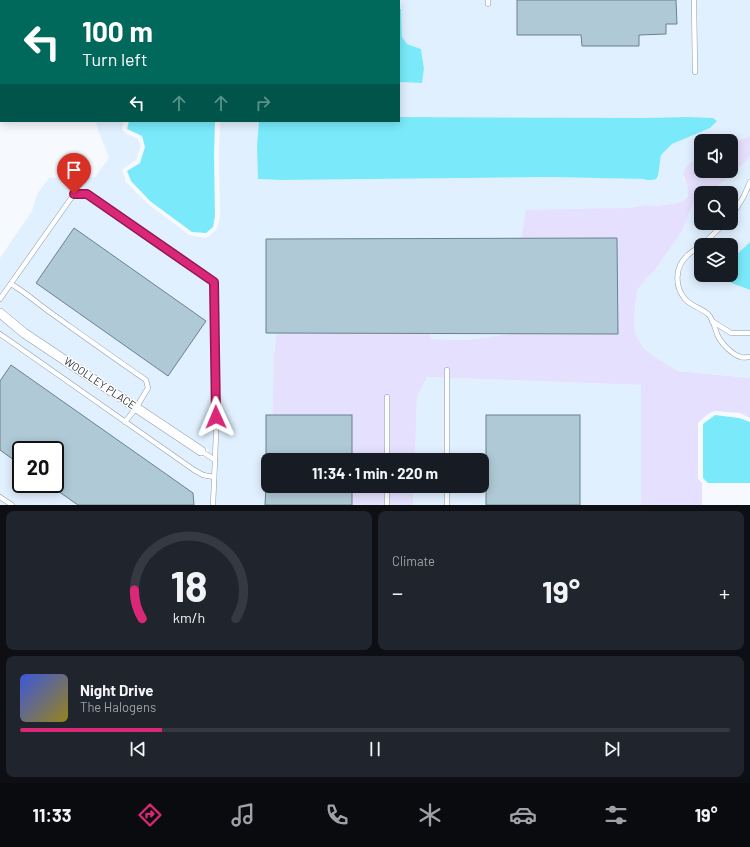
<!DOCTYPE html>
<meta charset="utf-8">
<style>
:root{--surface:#171b24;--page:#20242c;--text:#f1f3f6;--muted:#9ea1a6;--line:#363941;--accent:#db2777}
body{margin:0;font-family:Barlow,sans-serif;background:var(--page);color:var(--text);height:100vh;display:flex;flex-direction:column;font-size:15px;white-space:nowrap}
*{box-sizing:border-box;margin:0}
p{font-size:13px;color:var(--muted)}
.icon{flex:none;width:22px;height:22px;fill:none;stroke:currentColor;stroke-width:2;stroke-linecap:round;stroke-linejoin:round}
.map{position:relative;height:505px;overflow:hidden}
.side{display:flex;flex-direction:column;gap:6px;padding:6px;background:#0d0f14;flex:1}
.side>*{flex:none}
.top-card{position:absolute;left:0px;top:0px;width:400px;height:122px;box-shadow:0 2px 10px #0003;background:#00695c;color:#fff;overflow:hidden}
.tools{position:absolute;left:694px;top:134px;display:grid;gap:8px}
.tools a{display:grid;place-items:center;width:44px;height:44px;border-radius:8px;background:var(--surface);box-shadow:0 2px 10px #0003;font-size:20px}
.speed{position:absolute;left:12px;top:441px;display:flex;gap:8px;font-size:20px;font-weight:700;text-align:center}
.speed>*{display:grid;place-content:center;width:52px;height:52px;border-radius:50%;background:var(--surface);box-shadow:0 2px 10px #0003;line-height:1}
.speed .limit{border:2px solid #111;border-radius:6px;background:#fff;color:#111}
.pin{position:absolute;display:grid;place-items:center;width:34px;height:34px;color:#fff;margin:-41px -17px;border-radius:50% 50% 50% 0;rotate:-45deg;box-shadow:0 0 4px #0007}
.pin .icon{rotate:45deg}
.me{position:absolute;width:44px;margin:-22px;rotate:359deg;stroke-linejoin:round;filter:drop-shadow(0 0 3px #0008)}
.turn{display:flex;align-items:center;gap:14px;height:84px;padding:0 16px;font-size:18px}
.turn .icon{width:52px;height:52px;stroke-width:2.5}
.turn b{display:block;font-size:28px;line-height:34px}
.lanes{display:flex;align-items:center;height:38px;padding:0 16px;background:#0003;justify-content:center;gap:20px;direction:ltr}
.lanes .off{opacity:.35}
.big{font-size:30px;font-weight:700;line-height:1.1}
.side .tile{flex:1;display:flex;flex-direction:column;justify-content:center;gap:6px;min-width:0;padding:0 14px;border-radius:8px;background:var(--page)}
.side .dial{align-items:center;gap:0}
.dial svg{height:104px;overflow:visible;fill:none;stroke:var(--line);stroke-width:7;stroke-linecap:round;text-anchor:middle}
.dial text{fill:var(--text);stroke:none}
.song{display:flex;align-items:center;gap:12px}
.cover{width:48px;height:48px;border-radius:6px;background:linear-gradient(135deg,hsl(230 70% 55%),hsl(50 70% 35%))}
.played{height:4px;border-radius:2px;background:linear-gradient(90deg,var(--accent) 20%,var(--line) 20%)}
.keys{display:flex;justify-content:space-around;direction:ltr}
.heat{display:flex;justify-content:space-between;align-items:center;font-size:22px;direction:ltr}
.side .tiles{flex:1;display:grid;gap:6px;grid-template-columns:1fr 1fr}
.tile:last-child{grid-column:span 2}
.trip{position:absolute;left:261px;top:453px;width:228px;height:40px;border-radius:8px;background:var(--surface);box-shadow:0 2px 10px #0003;font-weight:700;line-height:40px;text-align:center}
.menu{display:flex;height:64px;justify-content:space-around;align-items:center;background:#090b0e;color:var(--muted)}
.menu .icon{width:28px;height:28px}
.menu .on{color:var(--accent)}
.menu b{font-size:18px;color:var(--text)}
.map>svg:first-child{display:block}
</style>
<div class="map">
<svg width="750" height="505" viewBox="0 0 750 505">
<rect width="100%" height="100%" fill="#f6f9fd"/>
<g fill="#e1f0ff" fill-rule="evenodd">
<path d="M332 0H750V136L731 143V141H701V155L692 161 683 178 688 189V196L685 200 679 203 656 206 645 205 629 208 517 333 468 340 431 339 427 325 274 357 271 460H268V486L270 505H0V320L21 336 203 458 209 450 27 329 0 307V258L32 211 37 194 49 178 95 177 109 158 96 124 98 121H124L122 128 123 131 125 133 138 139 141 146 136 160 124 168 122 170 125 178V181L147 203 189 235 205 238 209 236 217 229 220 216 219 155 220 121H259L257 145 282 180 548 177 645 179 658 176 661 155 672 144 710 128 716 121 687 117 645 118 399 117V82L422 83 424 69 421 49 407 44 402 37 401 10 399 9V1H332ZM21 450H55V484H21Z"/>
<polygon points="750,156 750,242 731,260 731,245 701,245 701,275 724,275 724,277 728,281 735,285 743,287 750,290 750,378 678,371 656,358 646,349 642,346 635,333 634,317 637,290 645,281 645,279 655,270 682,231 696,197 701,195 701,223 731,223 731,193 706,193 712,191 731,175 749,158"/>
<polygon points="427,377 641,385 641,505 413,505 413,486 482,486 482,460 415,460 417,396"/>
</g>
<g fill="#e5e0fe">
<path d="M750 136V156L749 158 731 175 712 191 706 193H701V195L696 197 682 231 655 270 645 279V281L637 290 634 316 635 333 642 346 645 349 656 358 678 371 750 378V418L740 413 716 411C709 412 703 418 698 423V478L699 480 702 483V505H641V385L427 377 417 396 415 460H271L274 357 282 288 427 325 431 339 468 340 517 333 516 277 526 210 629 208 645 205 656 206 679 203 685 200 688 196V189L683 174C686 165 693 160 701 155V171H731V143Z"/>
<polygon points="271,486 413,486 413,505 270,505"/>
</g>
<g fill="#7aeafa">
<polygon points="399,9 401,9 402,37 407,44 421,49 424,69 422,83 399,82"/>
<polygon points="399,117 645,118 687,117 713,118 717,121 710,128 672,144 661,155 658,176 656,179 652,180 645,180 645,179 548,177 282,180 258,179 257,145 259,121 399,121"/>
<polygon points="129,121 215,121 214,155 215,216 213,227 206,233 192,232 150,201 131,181 127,171 140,163 145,147 142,136 127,129"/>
<path d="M750 242V290C740 285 732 286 724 277V275H731V260Z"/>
<polygon points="715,415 739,418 750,422 750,483 708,483 703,478 703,424"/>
</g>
<g fill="#afc9d6" stroke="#69828d">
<polygon points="517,0 676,0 677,24 666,24 666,34 639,35 639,46 582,46 581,35 517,35"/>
<polygon points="74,228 206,321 168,376 36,283"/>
<polygon points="617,238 618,334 266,333 266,239"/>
<polygon points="11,365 193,493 194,505 78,505 55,489 55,450 21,450 21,465 0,450 0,381"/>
<rect x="266" y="415" width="86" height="45"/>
<rect x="486" y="415" width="94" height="90"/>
<polygon points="266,486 352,486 352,505 265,505"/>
</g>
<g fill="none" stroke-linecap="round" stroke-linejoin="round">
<defs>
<g id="service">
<polyline points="694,0 695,72"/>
<polyline points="488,4 488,0"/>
<polyline points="731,217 744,196 750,182"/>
<polyline points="702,245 725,223"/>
<path d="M701 246C697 249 692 251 688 255 675 266 674 286 685 299 691 306 701 308 708 314 713 319 715 328 717 334 720 342 732 355 741 357 744 358 747 357 750 357"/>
<path d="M11 284C25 292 37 303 51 313 82 335 114 358 146 380L148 388 136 408 125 422"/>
<polyline points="0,299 74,194 87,194 214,283 216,432 215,460 201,451"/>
<polyline points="712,321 731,333 750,333"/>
<polyline points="0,334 194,470 203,475 214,477"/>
<polyline points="447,370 447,460"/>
<polyline points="387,460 387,397"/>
<polyline points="0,497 12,505"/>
<polyline points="213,505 215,460"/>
<polyline points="387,505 387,486"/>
<polyline points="447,505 447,486"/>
</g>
<polyline id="minor" points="0,313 24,333 201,451"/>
</defs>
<use href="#service" stroke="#8c9db0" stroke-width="5.5"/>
<use href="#minor" stroke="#8c9db0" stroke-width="10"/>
<use href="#service" stroke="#fff" stroke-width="4.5"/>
<use href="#minor" stroke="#fff" stroke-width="9"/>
</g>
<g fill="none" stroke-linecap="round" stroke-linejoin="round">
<defs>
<polyline id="route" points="74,194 87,194 214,282 216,417"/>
</defs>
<use href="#route" stroke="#8e194d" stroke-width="10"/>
<use href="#route" stroke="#db2777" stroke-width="7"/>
</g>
<g text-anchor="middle" stroke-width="3" stroke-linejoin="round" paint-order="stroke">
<g font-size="11" fill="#323941" stroke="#fff">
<text transform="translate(100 383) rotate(34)" y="4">WOOLLEY PLACE</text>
</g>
</g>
</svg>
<div class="tools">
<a><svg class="icon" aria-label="sound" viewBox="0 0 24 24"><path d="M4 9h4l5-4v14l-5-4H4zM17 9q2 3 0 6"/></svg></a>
<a><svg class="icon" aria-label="search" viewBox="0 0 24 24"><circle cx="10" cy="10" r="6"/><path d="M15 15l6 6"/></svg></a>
<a><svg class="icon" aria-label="layers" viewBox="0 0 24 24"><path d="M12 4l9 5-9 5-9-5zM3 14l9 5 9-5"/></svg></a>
</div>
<div class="speed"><div class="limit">20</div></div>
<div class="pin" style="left:74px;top:194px;background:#d93025"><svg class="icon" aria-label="arrive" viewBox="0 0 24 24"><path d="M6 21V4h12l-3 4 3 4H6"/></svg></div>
<svg class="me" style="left:216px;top:417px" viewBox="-20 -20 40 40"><path d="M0-17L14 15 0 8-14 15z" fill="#db2777" stroke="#fff" stroke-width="4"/></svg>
<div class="trip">11:34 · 1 min · 220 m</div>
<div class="top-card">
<div class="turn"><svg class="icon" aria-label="left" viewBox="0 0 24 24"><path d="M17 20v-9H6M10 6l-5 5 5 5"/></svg><div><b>100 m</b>Turn left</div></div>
<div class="lanes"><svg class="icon" aria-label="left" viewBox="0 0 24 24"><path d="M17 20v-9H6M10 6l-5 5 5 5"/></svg><svg class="icon off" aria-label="ahead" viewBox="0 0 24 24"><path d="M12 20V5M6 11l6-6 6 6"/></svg><svg class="icon off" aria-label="ahead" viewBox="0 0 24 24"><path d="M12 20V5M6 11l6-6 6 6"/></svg><svg class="icon off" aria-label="right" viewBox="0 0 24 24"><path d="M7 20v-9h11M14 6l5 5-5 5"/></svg></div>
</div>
</div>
<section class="side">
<div class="tiles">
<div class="tile dial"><svg viewBox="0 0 100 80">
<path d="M14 69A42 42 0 1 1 86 69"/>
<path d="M14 69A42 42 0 0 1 8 47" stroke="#db2777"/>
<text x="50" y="56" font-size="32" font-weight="700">18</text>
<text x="50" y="72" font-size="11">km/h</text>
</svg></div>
<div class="tile"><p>Climate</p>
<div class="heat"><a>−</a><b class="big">19°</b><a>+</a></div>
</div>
<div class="tile">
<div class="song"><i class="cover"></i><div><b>Night Drive</b><p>The Halogens</p></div></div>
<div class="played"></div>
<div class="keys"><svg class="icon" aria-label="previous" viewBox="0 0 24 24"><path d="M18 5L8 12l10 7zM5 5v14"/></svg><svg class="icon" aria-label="pause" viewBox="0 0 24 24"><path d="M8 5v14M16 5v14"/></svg><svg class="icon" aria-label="next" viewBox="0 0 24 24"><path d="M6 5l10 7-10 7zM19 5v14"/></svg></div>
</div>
</div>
</section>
<nav class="menu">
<b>11:33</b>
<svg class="icon on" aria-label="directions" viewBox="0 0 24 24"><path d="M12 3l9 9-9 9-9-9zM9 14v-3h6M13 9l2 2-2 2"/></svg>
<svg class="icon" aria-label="music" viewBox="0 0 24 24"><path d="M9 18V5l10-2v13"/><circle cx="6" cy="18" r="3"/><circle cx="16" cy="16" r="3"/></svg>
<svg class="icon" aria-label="phone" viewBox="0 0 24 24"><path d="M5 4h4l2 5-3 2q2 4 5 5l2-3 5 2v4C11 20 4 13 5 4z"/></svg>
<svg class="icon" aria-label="climate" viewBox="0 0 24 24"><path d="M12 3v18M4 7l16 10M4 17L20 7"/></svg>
<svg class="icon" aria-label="car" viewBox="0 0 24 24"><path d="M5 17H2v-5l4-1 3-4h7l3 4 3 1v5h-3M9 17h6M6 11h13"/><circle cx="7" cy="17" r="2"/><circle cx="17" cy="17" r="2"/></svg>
<svg class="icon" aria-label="filters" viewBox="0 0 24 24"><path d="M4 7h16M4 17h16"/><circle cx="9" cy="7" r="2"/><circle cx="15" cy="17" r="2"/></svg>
<b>19°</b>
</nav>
